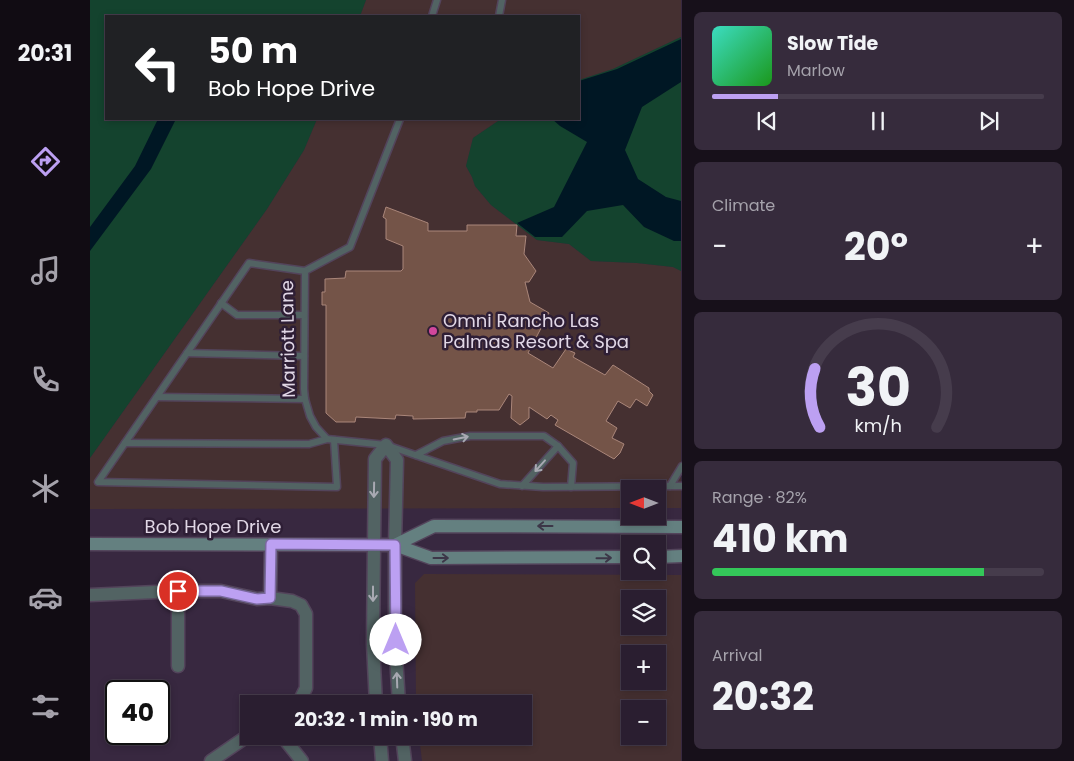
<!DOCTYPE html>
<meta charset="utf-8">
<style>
:root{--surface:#2a1e30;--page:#362b3c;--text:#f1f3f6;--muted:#a5a2ab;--line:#463c4c;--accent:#bca0f2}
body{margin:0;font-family:Poppins,sans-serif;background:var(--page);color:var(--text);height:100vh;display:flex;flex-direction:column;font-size:19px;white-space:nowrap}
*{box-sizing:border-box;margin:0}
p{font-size:16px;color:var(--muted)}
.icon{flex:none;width:28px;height:28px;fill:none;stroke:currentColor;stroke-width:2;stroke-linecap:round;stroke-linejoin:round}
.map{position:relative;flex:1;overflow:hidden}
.panel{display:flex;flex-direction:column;gap:12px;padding:12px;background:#17101a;width:392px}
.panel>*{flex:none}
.guide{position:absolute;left:15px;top:15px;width:475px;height:105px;border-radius:0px;box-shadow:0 2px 8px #0003,0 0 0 1px var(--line);background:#202124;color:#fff;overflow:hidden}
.needle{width:32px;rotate:270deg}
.controls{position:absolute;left:531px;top:480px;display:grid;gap:10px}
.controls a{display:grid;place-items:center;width:45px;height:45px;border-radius:0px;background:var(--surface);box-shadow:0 2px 8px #0003,0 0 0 1px var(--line);font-size:25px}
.speed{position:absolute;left:15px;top:680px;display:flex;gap:10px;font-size:25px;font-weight:700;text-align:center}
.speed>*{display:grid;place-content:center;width:65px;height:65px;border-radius:50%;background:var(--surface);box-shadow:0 2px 8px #0003,0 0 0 1px var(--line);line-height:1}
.speed .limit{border:2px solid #111;border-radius:8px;background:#fff;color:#111}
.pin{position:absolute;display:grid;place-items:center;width:42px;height:42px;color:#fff;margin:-21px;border:2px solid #fff;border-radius:50%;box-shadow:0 1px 5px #0007}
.me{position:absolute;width:55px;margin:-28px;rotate:0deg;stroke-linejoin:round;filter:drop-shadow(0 0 4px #0008)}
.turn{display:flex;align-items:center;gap:18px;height:105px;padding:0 20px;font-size:22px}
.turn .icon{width:65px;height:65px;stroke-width:2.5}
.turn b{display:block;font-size:35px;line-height:42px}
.big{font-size:38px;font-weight:700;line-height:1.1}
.panel .widget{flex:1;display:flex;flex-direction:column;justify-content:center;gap:8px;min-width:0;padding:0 18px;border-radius:8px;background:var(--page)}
.panel .dial{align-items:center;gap:0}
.dial svg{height:130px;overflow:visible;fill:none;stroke:var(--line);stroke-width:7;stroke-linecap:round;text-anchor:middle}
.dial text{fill:var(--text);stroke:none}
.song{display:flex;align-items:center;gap:15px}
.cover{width:60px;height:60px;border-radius:8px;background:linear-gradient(135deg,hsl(170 70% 55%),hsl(120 70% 35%))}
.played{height:5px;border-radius:2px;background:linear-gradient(90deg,var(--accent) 20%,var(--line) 20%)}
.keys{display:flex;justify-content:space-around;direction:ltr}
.heat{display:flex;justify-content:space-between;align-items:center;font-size:28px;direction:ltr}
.charge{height:8px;border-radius:4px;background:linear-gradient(90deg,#34c759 82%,var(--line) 0)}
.trip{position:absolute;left:150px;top:695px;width:292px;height:50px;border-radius:0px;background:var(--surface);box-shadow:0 2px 8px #0003,0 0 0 1px var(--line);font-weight:700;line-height:50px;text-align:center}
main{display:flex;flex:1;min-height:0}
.tab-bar{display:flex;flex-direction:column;width:90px;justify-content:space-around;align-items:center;background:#110c13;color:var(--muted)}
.tab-bar .icon{width:35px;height:35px}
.tab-bar .on{color:var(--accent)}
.tab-bar b{font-size:22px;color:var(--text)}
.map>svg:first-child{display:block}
</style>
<main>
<nav class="tab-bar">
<b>20:31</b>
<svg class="icon on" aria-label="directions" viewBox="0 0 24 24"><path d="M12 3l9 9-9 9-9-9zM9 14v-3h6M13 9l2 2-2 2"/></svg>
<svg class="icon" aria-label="music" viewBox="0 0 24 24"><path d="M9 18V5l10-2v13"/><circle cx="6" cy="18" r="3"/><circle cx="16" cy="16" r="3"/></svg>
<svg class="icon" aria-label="phone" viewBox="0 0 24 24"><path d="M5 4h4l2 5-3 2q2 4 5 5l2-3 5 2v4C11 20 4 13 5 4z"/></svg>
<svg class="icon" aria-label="climate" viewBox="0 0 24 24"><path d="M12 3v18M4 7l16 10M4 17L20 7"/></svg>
<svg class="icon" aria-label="car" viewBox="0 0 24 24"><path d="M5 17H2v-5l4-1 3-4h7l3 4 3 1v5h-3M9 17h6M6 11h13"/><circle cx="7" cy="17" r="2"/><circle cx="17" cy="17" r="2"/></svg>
<svg class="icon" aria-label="filters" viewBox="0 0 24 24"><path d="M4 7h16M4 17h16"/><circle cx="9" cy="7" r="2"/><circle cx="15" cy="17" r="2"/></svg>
</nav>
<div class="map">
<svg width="592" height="761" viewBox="0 0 592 761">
<rect width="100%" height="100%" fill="#382840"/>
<g fill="#453031" fill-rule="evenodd">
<polygon points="276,0 591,0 591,37 523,69 489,80 489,16 270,16"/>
<polygon points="227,119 411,119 383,138 376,166 382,177 385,186 401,205 447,240 479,244 501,261 547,263 583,267 591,271 591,508 568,508 568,489 540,489 540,508 0,509 0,458 177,209 214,150"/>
<path d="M334 574 591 575V761H332L329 736H434V704H326L325 583ZM540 599H568V626H540ZM540 654H568V681H540ZM540 709H568V736H540Z"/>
</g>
<g fill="#14432e">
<polygon points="0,0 276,0 270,16 16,16 16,119 227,119 214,150 177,209 0,458"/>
<polygon points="591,37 591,271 583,267 547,263 501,261 479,244 447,240 401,205 385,186 382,177 376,166 383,138 411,119 489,119 489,80 523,69"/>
</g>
<g fill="#001724">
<polygon points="591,39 591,82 552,107 535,150 548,179 576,197 591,201 591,241 584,241 554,227 533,205 497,211 472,237 445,237 427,223 464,207 497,142 470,126 462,119 489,119 489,81 527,69"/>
<polygon points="68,119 86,119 61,169 0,251 0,227 45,166"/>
</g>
<polygon fill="#745448" stroke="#aa867a" points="296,207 338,223 338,231 377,231 377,225 427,225 426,236 436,236 434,254 446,271 439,282 435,282 440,302 459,313 438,353 463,368 476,349 485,353 483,357 515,375 523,365 559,388 559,391 563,395 557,406 546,399 540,408 528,401 516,421 527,428 522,438 534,444 530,453 524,459 465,425 468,420 461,415 457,419 439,407 439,418 430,425 421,418 422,396 419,394 409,410 387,410 387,412 376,412 375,418 323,419 323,416 306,415 305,419 266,417 265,422 246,422 236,413 236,305 232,305 232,292 235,292 235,279 255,278 256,271 311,271 313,269 313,246 296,239 296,219 293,217"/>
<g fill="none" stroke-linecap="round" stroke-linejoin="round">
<defs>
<g id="service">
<polyline points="342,16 347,0"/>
<polyline points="409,16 412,0"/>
<polyline points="310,119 260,247 215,271 214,389 215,399 220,416 226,427 237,439 296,445 410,484 453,487 592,486"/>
<polyline points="215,271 159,263 8,482 247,487 244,440"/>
<polyline points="131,303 147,315 214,315"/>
<polyline points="97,353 214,356"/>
<polyline points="67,397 215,399"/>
<polyline points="35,443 219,444 237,439"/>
<polyline points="326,455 353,441 380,436 454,436 468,446 483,463 481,487"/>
<polyline points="432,486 468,446"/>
<polyline points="580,486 592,466"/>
</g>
<g id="minor">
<polyline points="284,545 285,459 296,445 307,460 305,545"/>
<polyline points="0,595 88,591 131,591 167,599 180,598 202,601 211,605 216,614 216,688 209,702 207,704"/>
<polyline points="180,598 181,545"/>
<polyline points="88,666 88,591"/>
<polyline points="192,736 212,761"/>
<polyline points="121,761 159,735"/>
</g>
<g id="tertiary">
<polyline points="284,545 283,644 286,704"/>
<polyline points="305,545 305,640 309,704"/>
<polyline points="290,736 292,761"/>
<polyline points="312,736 315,761"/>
</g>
<g id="secondary">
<polyline points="0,544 305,545 341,558 540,557"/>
<polyline points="305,545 344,526 592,527"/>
<polyline points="568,557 592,556"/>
</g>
</defs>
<use href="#service" stroke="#53445b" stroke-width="9"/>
<use href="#minor" stroke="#53445b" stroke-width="15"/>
<use href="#tertiary" stroke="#53445b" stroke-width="15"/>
<use href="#secondary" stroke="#53445b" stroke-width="15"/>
<use href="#service" stroke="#526363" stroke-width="6"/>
<use href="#minor" stroke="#526363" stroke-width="12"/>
<use href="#tertiary" stroke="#526363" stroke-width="12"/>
<use href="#secondary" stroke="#648080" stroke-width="12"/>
</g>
<defs><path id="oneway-shaft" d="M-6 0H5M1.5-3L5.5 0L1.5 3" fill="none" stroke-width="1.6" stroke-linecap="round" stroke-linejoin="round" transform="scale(1.25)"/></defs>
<g stroke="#a8a9b2">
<use href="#oneway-shaft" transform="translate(371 438) rotate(-11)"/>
<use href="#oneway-shaft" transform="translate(450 466) rotate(132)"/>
<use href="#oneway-shaft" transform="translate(284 490) rotate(91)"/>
<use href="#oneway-shaft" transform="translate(283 594) rotate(90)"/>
<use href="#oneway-shaft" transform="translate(307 680) rotate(-92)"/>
</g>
<g stroke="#3c3648">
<use href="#oneway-shaft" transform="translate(455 526) rotate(-180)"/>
<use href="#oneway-shaft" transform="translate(351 558)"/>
<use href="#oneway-shaft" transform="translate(514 558) rotate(-1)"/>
</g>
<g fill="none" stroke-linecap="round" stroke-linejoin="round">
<defs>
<polyline id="route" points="88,591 131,591 167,599 180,598 181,544 305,545 306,640"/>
</defs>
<use href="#route" stroke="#7a689d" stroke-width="12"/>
<use href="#route" stroke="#bca0f2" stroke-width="9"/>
</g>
<circle fill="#d1479c" stroke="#2e1e35" stroke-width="2" cx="343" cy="331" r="5"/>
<g text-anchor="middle" stroke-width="5" stroke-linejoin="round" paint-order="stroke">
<g font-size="18" fill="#e1d7e6" stroke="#2e1e35" text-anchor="start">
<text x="353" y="327">Omni Rancho Las<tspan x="353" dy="21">Palmas Resort &amp; Spa</tspan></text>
</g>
<g font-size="18" fill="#e1d7e6" stroke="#2e1e35">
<text transform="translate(198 339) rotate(-91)" y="6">Marriott Lane</text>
<text x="123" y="533">Bob Hope Drive</text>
</g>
</g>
</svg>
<div class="controls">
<a><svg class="needle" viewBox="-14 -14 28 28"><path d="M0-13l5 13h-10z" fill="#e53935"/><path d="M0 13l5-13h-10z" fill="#a5a2ab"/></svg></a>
<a><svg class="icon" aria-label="search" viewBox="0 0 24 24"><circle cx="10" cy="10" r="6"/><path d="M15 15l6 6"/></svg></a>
<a><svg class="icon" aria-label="layers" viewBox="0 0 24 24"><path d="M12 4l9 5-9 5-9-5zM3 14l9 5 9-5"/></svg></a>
<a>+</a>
<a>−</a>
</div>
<div class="speed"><div class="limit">40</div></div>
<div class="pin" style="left:88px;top:591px;background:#d93025"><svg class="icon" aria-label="arrive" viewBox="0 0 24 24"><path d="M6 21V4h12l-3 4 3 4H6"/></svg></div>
<svg class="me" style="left:306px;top:640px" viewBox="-20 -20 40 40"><circle r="19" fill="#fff"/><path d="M0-13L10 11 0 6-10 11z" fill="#bca0f2"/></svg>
<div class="trip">20:32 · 1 min · 190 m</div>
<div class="guide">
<div class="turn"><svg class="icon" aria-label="left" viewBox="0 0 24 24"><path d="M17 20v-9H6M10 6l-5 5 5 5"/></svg><div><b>50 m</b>Bob Hope Drive</div></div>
</div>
</div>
<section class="panel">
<div class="widget">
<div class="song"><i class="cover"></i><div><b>Slow Tide</b><p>Marlow</p></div></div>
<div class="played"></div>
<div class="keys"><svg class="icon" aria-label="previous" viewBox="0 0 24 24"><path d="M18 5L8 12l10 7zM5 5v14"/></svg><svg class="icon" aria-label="pause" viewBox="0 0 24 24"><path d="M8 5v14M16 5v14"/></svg><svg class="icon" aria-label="next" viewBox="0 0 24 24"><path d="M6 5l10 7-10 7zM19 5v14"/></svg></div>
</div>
<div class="widget"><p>Climate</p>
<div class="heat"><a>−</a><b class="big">20°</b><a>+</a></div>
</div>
<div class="widget dial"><svg viewBox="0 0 100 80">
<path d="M14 69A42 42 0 1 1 86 69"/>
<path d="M14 69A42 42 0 0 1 11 33" stroke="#bca0f2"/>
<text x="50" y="56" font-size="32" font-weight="700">30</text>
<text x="50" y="72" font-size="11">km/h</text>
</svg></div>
<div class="widget"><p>Range · 82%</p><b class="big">410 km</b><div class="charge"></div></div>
<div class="widget"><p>Arrival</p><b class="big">20:32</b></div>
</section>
</main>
